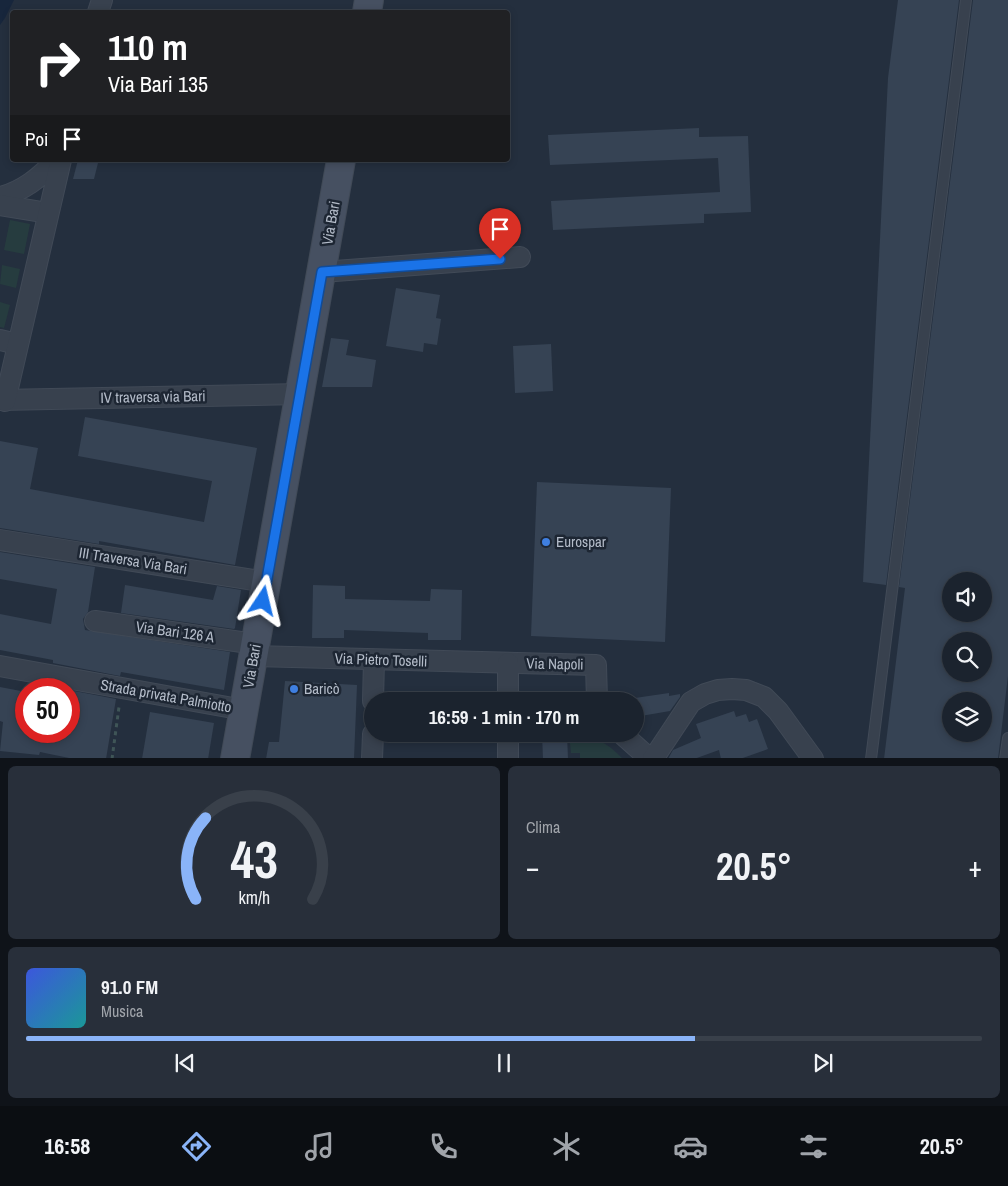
<!DOCTYPE html>
<html lang="it">
<meta charset="utf-8">
<style>
:root{--surface:#1b232e;--page:#282f3a;--text:#f1f3f6;--muted:#a0a4aa;--line:#39404a;--accent:#8ab4f8}
body{margin:0;font-family:"Archivo Narrow",sans-serif;background:var(--page);color:var(--text);height:100vh;display:flex;flex-direction:column;font-size:19px;white-space:nowrap}
*{box-sizing:border-box;margin:0}
p{font-size:16px;color:var(--muted)}
.icon{flex:none;width:28px;height:28px;fill:none;stroke:currentColor;stroke-width:2;stroke-linecap:round;stroke-linejoin:round}
.map{position:relative;height:758px;overflow:hidden}
.side{display:flex;flex-direction:column;gap:8px;padding:8px;background:#0f1319;flex:1}
.side>*{flex:none}
.hud{position:absolute;left:10px;top:10px;width:500px;height:152px;border-radius:5px;box-shadow:0 2px 8px #0003,0 0 0 1px var(--line);background:#202124;color:#fff;overflow:hidden}
.buttons{position:absolute;left:942px;top:572px;display:grid;gap:10px}
.buttons a{display:grid;place-items:center;width:50px;height:50px;border-radius:50%;background:var(--surface);box-shadow:0 2px 8px #0003,0 0 0 1px var(--line);font-size:25px}
.speed{position:absolute;left:15px;top:678px;display:flex;gap:10px;font-size:25px;font-weight:700;text-align:center}
.speed>*{display:grid;place-content:center;width:65px;height:65px;border-radius:50%;background:var(--surface);box-shadow:0 2px 8px #0003,0 0 0 1px var(--line);line-height:1}
.speed .limit{border:8px solid #d22;background:#fff;color:#111}
.pin{position:absolute;display:grid;place-items:center;width:42px;height:42px;color:#fff;margin:-51px -21px;border-radius:50% 50% 50% 0;rotate:-45deg;box-shadow:0 0 5px #0007}
.pin .icon{rotate:45deg}
.me{position:absolute;width:55px;margin:-28px;rotate:10deg;stroke-linejoin:round;filter:drop-shadow(0 0 4px #0008)}
.turn{display:flex;align-items:center;gap:18px;height:105px;padding:0 15px;font-size:22px}
.turn .icon{width:65px;height:65px;stroke-width:2.5}
.turn b{display:block;font-size:35px;line-height:42px}
.then{display:flex;align-items:center;height:48px;padding:0 15px;background:#0003;gap:10px;font-size:19px}
.big{font-size:38px;font-weight:700;line-height:1.1}
.side .widget{flex:1;display:flex;flex-direction:column;justify-content:center;gap:8px;min-width:0;padding:0 18px;border-radius:8px;background:var(--page)}
.side .dial{align-items:center;gap:0}
.dial svg{height:130px;overflow:visible;fill:none;stroke:var(--line);stroke-width:7;stroke-linecap:round;text-anchor:middle}
.dial text{fill:var(--text);stroke:none}
.song{display:flex;align-items:center;gap:15px}
.cover{width:60px;height:60px;border-radius:8px;background:linear-gradient(135deg,hsl(230 70% 55%),hsl(180 70% 35%))}
.played{height:5px;border-radius:2px;background:linear-gradient(90deg,var(--accent) 70%,var(--line) 70%)}
.keys{display:flex;justify-content:space-around;direction:ltr}
.heat{display:flex;justify-content:space-between;align-items:center;font-size:28px;direction:ltr}
.side .tiles{flex:1;display:grid;gap:8px;grid-template-columns:1fr 1fr}
.widget:last-child{grid-column:span 2}
.trip{position:absolute;left:364px;top:692px;width:280px;height:50px;border-radius:25px;background:var(--surface);box-shadow:0 2px 8px #0003,0 0 0 1px var(--line);font-weight:700;line-height:50px;text-align:center}
.tabs{display:flex;height:80px;justify-content:space-around;align-items:center;background:#0b0e12;color:var(--muted)}
.tabs .icon{width:35px;height:35px}
.tabs .on{color:var(--accent)}
.tabs b{font-size:22px;color:var(--text)}
.map>svg:first-child{display:block}
</style>
<div class="map">
<svg width="1008" height="759" viewBox="0 0 1008 759">
<rect width="100%" height="100%" fill="#242f3e"/>
<g fill="#263c3f">
<polygon points="10,220 30,224 24,254 4,250"/>
<polygon points="2,265 20,269 16,288 0,284"/>
<polygon points="0,302 10,305 4,328 0,327"/>
<path d="M569 734C591 734 607 742 622 758H580V753H571Z"/>
</g>
<polygon fill="#17263c" points="0,0 14,0 5,18 0,25"/>
<g fill="#364354" fill-rule="evenodd">
<polygon points="898,0 959,0 886,585 863,582 888,78"/>
<path d="M973 0H1008V676L998 759H884L905 588 899 587ZM951 581H984V614H951ZM951 641H984V674H951ZM951 701H984V734H951Z"/>
<polygon points="699,128 699,137 748,136 751,212 704,214 704,223 553,230 551,201 720,192 718,158 550,165 548,135"/>
<polygon points="78,160 98,163 94,179 73,179"/>
<polygon points="396,288 440,295 436,318 441,319 437,345 424,343 423,352 386,346"/>
<polygon points="331,338 349,340 346,355 376,360 372,387 322,387"/>
<polygon points="551,344 553,391 515,393 513,346"/>
<polygon points="85,417 257,448 235,565 99,541 99,544 0,528 0,441 38,448 30,489 204,522 212,481 78,456"/>
<polygon points="537,482 671,488 665,642 531,636"/>
<polygon points="0,552 95,567 88,612 83,619 85,630 230,652 224,690 121,672 120,676 53,663 53,660 0,650 0,614 51,624 57,589 0,579"/>
<polygon points="125,585 213,600 217,586 241,590 235,628 234,629 121,613"/>
<polygon points="313,585 345,586 345,599 430,601 431,589 462,590 461,640 428,640 428,633 344,630 344,638 312,638"/>
<polygon points="285,681 357,685 354,759 266,759 269,742 279,742"/>
<polygon points="0,687 26,692 26,731 69,731 69,690 116,699 106,759 74,759 40,752 39,755 0,751 3,722 0,721"/>
<polygon points="669,693 669,696 680,694 680,697 670,711 635,717 635,698"/>
<polygon points="734,711 736,717 746,714 749,722 757,719 768,749 740,759 721,759 719,750 694,759 668,759 673,750 701,738 696,724"/>
<polygon points="150,712 214,723 208,759 142,759"/>
<polygon points="542,734 567,734 568,759 543,759"/>
</g>
<g fill="none" stroke-linecap="round" stroke-linejoin="round">
<defs>
<g id="lane">
<polyline points="871,759 966,0"/>
<polyline points="1005,759 1008,738"/>
</g>
<g id="street">
<polyline points="98,12 102,0"/>
<path d="M0 197C21 192 42 177 55 160"/>
<polyline points="0,205 48,213"/>
<polyline points="322,272 520,257"/>
<polyline points="0,340 17,344"/>
<polyline points="0,400 300,394"/>
<polyline points="5,401 61,160"/>
<polyline points="0,540 266,582"/>
<polyline points="95,621 256,644"/>
<polyline points="253,656 596,665 597,701"/>
<polyline points="0,666 244,710"/>
<polyline points="373,701 374,660"/>
<polyline points="508,701 508,663"/>
<polyline points="622,734 650,759"/>
<polyline points="372,759 373,734"/>
<polyline points="508,759 508,734"/>
<polyline points="653,759 691,702 705,694 718,690 732,689 746,690 764,697 778,711 813,759"/>
</g>
<g id="secondary">
<polyline points="367,12 369,0"/>
<polyline points="235,759 341,160"/>
</g>
</defs>
<use href="#lane" stroke="#414a57" stroke-width="12"/>
<use href="#street" stroke="#414a57" stroke-width="22"/>
<use href="#secondary" stroke="#414a57" stroke-width="30"/>
<polyline stroke="#3f5557" stroke-width="3" stroke-dasharray="4 4" stroke-linecap="butt" points="112,759 119,707"/>
<use href="#lane" stroke="#38414e" stroke-width="10"/>
<use href="#street" stroke="#38414e" stroke-width="20"/>
<use href="#secondary" stroke="#465061" stroke-width="28"/>
</g>
<g fill="none" stroke-linecap="round" stroke-linejoin="round">
<defs>
<polyline id="route" points="263,601 322,272 500,259"/>
</defs>
<use href="#route" stroke="#114b97" stroke-width="12"/>
<use href="#route" stroke="#1a73e8" stroke-width="9"/>
</g>
<g fill="#3f7fe0" stroke="#1d2633" stroke-width="2">
<circle cx="546" cy="542" r="5"/>
<circle cx="294" cy="689" r="5"/>
</g>
<g text-anchor="middle" stroke-width="5" stroke-linejoin="round" paint-order="stroke">
<g font-size="15" fill="#b4bcc9" stroke="#1d2633">
<text transform="translate(331 223) rotate(-80)" y="5">Via Bari</text>
<text transform="translate(153 397) rotate(-1)" y="5">IV traversa via Bari</text>
<text transform="translate(133 561) rotate(9)" y="5">III Traversa Via Bari</text>
<text transform="translate(175 632) rotate(8)" y="5">Via Bari 126 A</text>
<text transform="translate(381 660) rotate(2)" y="5">Via Pietro Toselli</text>
<text transform="translate(555 664) rotate(1)" y="5">Via Napoli</text>
<text transform="translate(252 666) rotate(-80)" y="5">Via Bari</text>
<text transform="translate(166 696) rotate(10)" y="5">Strada privata Palmiotto</text>
</g>
<g font-size="15" fill="#b4bcc9" stroke="#1d2633" text-anchor="start">
<text x="556" y="547">Eurospar</text>
<text x="304" y="694">Baricò</text>
</g>
</g>
</svg>
<div class="buttons">
<a><svg class="icon" aria-label="sound" viewBox="0 0 24 24"><path d="M4 9h4l5-4v14l-5-4H4zM17 9q2 3 0 6"/></svg></a>
<a><svg class="icon" aria-label="search" viewBox="0 0 24 24"><circle cx="10" cy="10" r="6"/><path d="M15 15l6 6"/></svg></a>
<a><svg class="icon" aria-label="layers" viewBox="0 0 24 24"><path d="M12 4l9 5-9 5-9-5zM3 14l9 5 9-5"/></svg></a>
</div>
<div class="speed"><div class="limit">50</div></div>
<div class="pin" style="left:500px;top:259px;background:#d93025"><svg class="icon" aria-label="arrive" viewBox="0 0 24 24"><path d="M6 21V4h12l-3 4 3 4H6"/></svg></div>
<svg class="me" style="left:263px;top:601px" viewBox="-20 -20 40 40"><path d="M0-17L14 15 0 8-14 15z" fill="#1a73e8" stroke="#fff" stroke-width="4"/></svg>
<div class="trip">16:59 · 1 min · 170 m</div>
<div class="hud">
<div class="turn"><svg class="icon" aria-label="right" viewBox="0 0 24 24"><path d="M7 20v-9h11M14 6l5 5-5 5"/></svg><div><b>110 m</b>Via Bari 135</div></div>
<div class="then">Poi<svg class="icon" aria-label="arrive" viewBox="0 0 24 24"><path d="M6 21V4h12l-3 4 3 4H6"/></svg></div>
</div>
</div>
<section class="side">
<div class="tiles">
<div class="widget dial"><svg viewBox="0 0 100 80">
<path d="M14 69A42 42 0 1 1 86 69"/>
<path d="M14 69A42 42 0 0 1 20 19" stroke="#8ab4f8"/>
<text x="50" y="56" font-size="32" font-weight="700">43</text>
<text x="50" y="72" font-size="11">km/h</text>
</svg></div>
<div class="widget"><p>Clima</p>
<div class="heat"><a>−</a><b class="big">20.5°</b><a>+</a></div>
</div>
<div class="widget">
<div class="song"><i class="cover"></i><div><b>91.0 FM</b><p>Musica</p></div></div>
<div class="played"></div>
<div class="keys"><svg class="icon" aria-label="previous" viewBox="0 0 24 24"><path d="M18 5L8 12l10 7zM5 5v14"/></svg><svg class="icon" aria-label="pause" viewBox="0 0 24 24"><path d="M8 5v14M16 5v14"/></svg><svg class="icon" aria-label="next" viewBox="0 0 24 24"><path d="M6 5l10 7-10 7zM19 5v14"/></svg></div>
</div>
</div>
</section>
<nav class="tabs">
<b>16:58</b>
<svg class="icon on" aria-label="directions" viewBox="0 0 24 24"><path d="M12 3l9 9-9 9-9-9zM9 14v-3h6M13 9l2 2-2 2"/></svg>
<svg class="icon" aria-label="music" viewBox="0 0 24 24"><path d="M9 18V5l10-2v13"/><circle cx="6" cy="18" r="3"/><circle cx="16" cy="16" r="3"/></svg>
<svg class="icon" aria-label="phone" viewBox="0 0 24 24"><path d="M5 4h4l2 5-3 2q2 4 5 5l2-3 5 2v4C11 20 4 13 5 4z"/></svg>
<svg class="icon" aria-label="climate" viewBox="0 0 24 24"><path d="M12 3v18M4 7l16 10M4 17L20 7"/></svg>
<svg class="icon" aria-label="car" viewBox="0 0 24 24"><path d="M5 17H2v-5l4-1 3-4h7l3 4 3 1v5h-3M9 17h6M6 11h13"/><circle cx="7" cy="17" r="2"/><circle cx="17" cy="17" r="2"/></svg>
<svg class="icon" aria-label="filters" viewBox="0 0 24 24"><path d="M4 7h16M4 17h16"/><circle cx="9" cy="7" r="2"/><circle cx="15" cy="17" r="2"/></svg>
<b>20.5°</b>
</nav>
